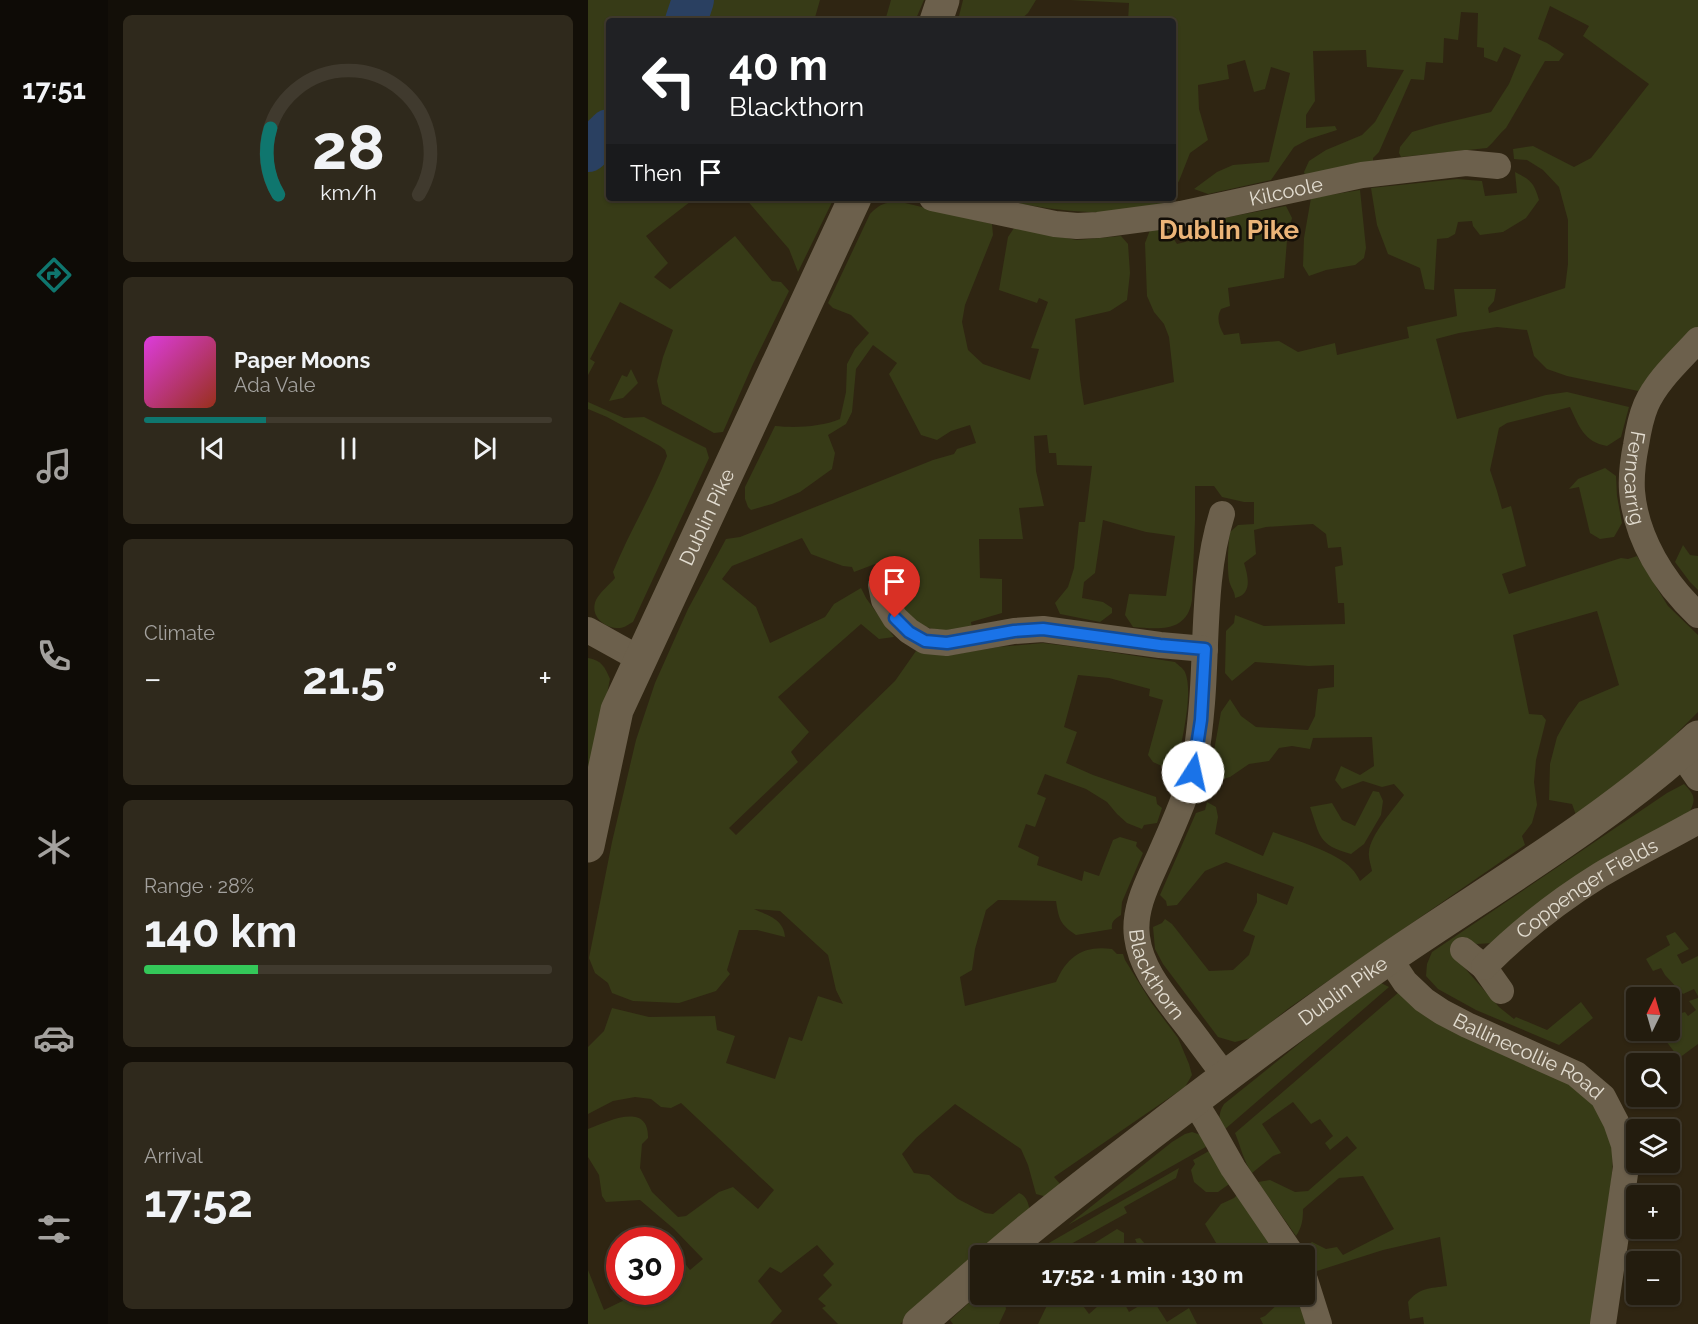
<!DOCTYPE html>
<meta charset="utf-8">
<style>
:root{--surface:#231c0e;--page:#2f291c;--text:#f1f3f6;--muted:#a3a19e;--line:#403a2e;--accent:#0f766e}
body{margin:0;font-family:Raleway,sans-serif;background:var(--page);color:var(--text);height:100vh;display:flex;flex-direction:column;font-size:22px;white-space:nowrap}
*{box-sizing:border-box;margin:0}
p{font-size:20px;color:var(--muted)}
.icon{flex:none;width:33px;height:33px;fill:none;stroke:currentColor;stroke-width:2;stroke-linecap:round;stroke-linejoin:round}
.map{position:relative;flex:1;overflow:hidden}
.drawer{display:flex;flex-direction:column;gap:15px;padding:15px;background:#130f08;width:480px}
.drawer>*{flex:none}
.top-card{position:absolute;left:18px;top:18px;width:570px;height:183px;border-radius:6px;box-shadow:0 2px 4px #0004,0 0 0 2px var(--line);background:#202124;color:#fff;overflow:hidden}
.needle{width:39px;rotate:5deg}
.tools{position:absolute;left:1038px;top:987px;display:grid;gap:12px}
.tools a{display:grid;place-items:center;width:54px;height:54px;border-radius:6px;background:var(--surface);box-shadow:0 2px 4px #0004,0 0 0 2px var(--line);font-size:30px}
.speed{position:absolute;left:18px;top:1227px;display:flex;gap:12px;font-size:30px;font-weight:700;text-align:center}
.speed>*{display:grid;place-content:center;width:78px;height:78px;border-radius:50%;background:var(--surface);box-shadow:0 2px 4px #0004,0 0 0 2px var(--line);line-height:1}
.speed .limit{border:9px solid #d22;background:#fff;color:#111}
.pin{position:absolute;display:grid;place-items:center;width:51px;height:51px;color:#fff;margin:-62px -26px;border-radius:50% 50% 50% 0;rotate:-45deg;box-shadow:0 0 6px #0007}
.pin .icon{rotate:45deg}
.me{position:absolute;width:66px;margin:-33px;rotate:10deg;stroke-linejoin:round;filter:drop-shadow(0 0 4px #0008)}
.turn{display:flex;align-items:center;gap:21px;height:126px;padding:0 24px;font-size:27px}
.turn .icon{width:78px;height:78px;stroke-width:2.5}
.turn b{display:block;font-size:42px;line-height:51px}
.then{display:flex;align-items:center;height:57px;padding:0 24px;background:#0003;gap:12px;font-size:22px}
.big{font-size:45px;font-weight:700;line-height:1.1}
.drawer .card{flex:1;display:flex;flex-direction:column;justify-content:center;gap:9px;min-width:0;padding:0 21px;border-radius:9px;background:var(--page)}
.drawer .dial{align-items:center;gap:0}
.dial svg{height:156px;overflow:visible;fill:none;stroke:var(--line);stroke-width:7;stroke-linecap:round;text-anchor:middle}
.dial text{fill:var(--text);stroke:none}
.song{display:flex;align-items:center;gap:18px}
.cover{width:72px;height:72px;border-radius:9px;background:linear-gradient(135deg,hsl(300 70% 55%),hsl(10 70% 35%))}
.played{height:6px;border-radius:3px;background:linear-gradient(90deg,var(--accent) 30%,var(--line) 30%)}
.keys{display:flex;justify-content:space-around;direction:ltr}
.heat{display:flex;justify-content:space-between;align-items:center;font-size:33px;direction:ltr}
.charge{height:9px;border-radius:4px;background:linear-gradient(90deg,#34c759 28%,var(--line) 0)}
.trip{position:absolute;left:382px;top:1245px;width:345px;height:60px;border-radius:6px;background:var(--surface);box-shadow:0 2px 4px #0004,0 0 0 2px var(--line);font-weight:700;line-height:60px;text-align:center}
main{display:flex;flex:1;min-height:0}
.menu{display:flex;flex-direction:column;width:108px;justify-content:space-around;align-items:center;background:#0e0b06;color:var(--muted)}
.menu .icon{width:42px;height:42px}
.menu .active{color:var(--accent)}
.menu b{font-size:27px;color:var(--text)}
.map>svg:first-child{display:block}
</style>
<main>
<nav class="menu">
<b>17:51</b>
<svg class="icon active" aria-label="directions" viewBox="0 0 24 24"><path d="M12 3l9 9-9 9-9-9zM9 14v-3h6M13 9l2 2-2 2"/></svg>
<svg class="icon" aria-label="music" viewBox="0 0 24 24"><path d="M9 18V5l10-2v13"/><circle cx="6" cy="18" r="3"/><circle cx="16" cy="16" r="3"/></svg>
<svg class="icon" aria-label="phone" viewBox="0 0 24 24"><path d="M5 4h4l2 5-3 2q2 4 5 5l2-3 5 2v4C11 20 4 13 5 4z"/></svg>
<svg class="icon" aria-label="climate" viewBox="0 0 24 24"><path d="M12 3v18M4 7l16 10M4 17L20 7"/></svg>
<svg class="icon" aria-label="car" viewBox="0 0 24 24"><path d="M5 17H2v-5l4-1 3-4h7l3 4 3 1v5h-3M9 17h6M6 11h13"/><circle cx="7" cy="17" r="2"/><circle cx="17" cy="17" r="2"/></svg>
<svg class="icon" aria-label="filters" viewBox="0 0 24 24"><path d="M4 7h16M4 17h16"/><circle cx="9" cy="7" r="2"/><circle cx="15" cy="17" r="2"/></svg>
</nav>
<section class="drawer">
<div class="card dial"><svg viewBox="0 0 100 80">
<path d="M14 69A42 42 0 1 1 86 69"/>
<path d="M14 69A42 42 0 0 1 10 35" stroke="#0f766e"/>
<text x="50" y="56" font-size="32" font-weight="700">28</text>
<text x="50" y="72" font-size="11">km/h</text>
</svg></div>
<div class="card">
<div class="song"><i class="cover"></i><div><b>Paper Moons</b><p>Ada Vale</p></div></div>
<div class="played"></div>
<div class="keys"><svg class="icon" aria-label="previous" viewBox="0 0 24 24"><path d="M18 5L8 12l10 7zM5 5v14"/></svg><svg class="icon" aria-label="pause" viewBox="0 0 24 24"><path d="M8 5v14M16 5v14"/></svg><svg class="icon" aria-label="next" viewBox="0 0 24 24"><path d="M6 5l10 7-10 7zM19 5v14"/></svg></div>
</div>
<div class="card"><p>Climate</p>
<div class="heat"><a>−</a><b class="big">21.5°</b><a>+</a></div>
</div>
<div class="card"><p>Range · 28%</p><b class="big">140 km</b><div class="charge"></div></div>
<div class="card"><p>Arrival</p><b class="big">17:52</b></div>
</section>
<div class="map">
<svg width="1110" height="1324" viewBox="0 0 1110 1324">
<rect width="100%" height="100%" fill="#2f2512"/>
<g fill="#373b17">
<polygon points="0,0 232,0 226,21 21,21 21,198 107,198 58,236 80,263 66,277 82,289 147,236 184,281 193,282 201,291 165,364 135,432 126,433 74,404 69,381 75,357 85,330 32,302 2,359 7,362 0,375"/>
<polygon points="303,0 336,0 327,21 297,21"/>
<polygon points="375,0 448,0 440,13 431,21 380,21 371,16"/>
<path d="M482 0H1110V328L1055 392 979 376 959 369 946 356 939 330 909 327 871 333 848 339 869 419 958 395 979 392 1041 407 1033 437 1019 446C996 442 991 426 982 407L919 423 911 428 902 470 909 491 914 509 923 506 938 566 914 574 921 594 1033 558 1040 559 1049 556 1080 606 1110 635V712L1089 733 1094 738 988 815 984 804 961 800 962 764 969 737 979 719 991 702 1031 685 1009 611 925 635 941 714 954 715 958 720 948 760 946 782 949 805 944 823 934 836 937 845 701 1008 663 1038 647 1042 630 1037 575 964 567 949 565 927 574 923 577 919 584 924 621 971 645 970 661 955 667 936 655 931 669 902V893L699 905 706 887 638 862 617 871 589 905 579 906 578 901 572 895 608 813 617 810 619 802 628 807 630 817 627 834 675 856 685 832C707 840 749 852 764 869 767 872 770 877 772 881L784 871C783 865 780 858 781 852 782 835 806 809 816 795L806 784 794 787 775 781 754 789 747 780 753 766 772 775 786 766 784 737 725 738 722 749 704 746 691 748 681 761 661 764 642 777 626 782 628 775 623 767 633 712 642 699 653 716 668 727 720 730 727 716 730 689 746 687V665L721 666 667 662 644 681 637 673 638 631 646 623 647 615 676 626 757 624 756 603H750L747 567 755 565 753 547 740 548 738 534 725 524 678 527 666 530 668 554 656 563C660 576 665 594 647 598 647 591 642 587 641 580 639 567 640 545 642 532L650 525 666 524V502H656L634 497 626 486H607V520L604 600C599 633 571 629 545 627L537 615 541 594 578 596 587 536 558 532 515 520 507 573 496 582 494 598 515 602 524 608V613L512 622 472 614 467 603 480 587 486 568 491 522H497L504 466 469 465 468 453H461L459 435 446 436 448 471 456 506 431 508 435 539H391L392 578 414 579V613L383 622 384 628C359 632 336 633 317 613 312 608 309 599 306 592L325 577 317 562 297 571H294L287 564 266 572 264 567 255 566 223 554 214 538 144 566 134 579 168 607 182 643 237 617 246 604 273 588 278 598 306 637 291 639 273 624 190 697 221 732 203 752 210 762 141 828 148 835 307 681 328 651 363 655 410 647 455 643 503 649 587 662C590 665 595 668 597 672 606 693 593 743 589 766H582L578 768 565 762 560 755 575 700 561 696 562 689 521 678 490 675 476 727 489 732 478 763 505 775 568 797 569 804 574 808 569 823 556 825 554 829 539 823 529 814 519 802 498 789 457 774 449 794 458 798 447 827 438 824 430 847 451 857 449 865 494 881 496 871 511 876 525 840 532 837 549 842 548 846 555 853 534 902 533 915C527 919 523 921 524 929L488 935C472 924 471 920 468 901L410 900 398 910 387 949 384 970 372 977 377 1006 468 982C479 956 496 945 524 949L529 954H535L537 960 563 1002 590 1038 601 1064 604 1075 597 1087 466 1177 473 1185 459 1197 448 1194 440 1165 433 1149 367 1104 328 1138 314 1154 326 1173 341 1175 370 1199 397 1213 405 1214 431 1193C439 1196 440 1203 442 1211L374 1268 312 1324H250L234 1308 238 1306 230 1299 244 1285 235 1275 246 1264 229 1245 193 1273 182 1267 170 1281 194 1311 182 1324H0V1270L16 1310 53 1292H82L83 1268 95 1261 102 1270 115 1259 86 1229 52 1200 18 1202 14 1196 11 1175 0 1157V1129C20 1121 61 1101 60 1138L54 1144 52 1168 64 1192 90 1217 98 1216 131 1192 145 1187 170 1209 186 1190 93 1103 83 1108 73 1107 63 1099 47 1097 25 1101 0 1114V1047L16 1031 24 1008 61 1017 127 1016 129 1030 147 1036 138 1063 187 1079 201 1037 214 1041 230 996 255 1004 248 990 240 955 192 911 166 909C179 915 196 919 197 937L169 930H151L139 970 142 974 128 991 91 1003 45 1001 24 993 20 983 7 973 1 958 24 842 48 740 67 683 100 609 138 539 152 537 345 460 366 454 369 449 388 443 382 425 363 431 349 440 333 435 301 374 309 363 285 345 268 369 264 412 258 424 240 435 247 453 244 469 212 492 184 504 163 510 160 507 157 499V487L187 426C207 428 233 427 252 419L258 392 259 364 267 349 281 333 263 315 245 308 240 303 282 214C293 203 298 202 313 202L404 224 405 235 377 305 374 322 380 350 395 364 442 380 451 349 443 348 460 302 451 298 449 303 411 290 420 237 426 228 489 240 533 236 540 244 542 273 539 300 522 311 487 319 492 379 496 405 586 382 581 337 576 324 566 312 559 296 557 243 562 230H580L589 244 609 239 614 222 698 206 704 218 699 240 696 278 640 288 642 306 633 309C628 318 631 326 636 335L651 333 653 344 691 341 710 352 747 343 749 355 821 338 819 327 869 316 866 289H908L906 301 900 308 901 313 977 288 980 264V220L971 187 955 170 939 160 926 159 925 149 945 146 986 167 1003 158 1061 84 995 36 1001 26 962 6 950 39 959 43 976 54 971 61H957L918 128C911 134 906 142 899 148L813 157 811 153 812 147 824 132 848 125 903 112 921 84 933 55 916 47 909 62 896 57V48L889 47 890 13 873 12 870 40 856 38 855 63 838 62 836 80 823 79 791 152 785 158V161L717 176 716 172 721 161 738 150 774 135 787 122 816 70 779 67 778 50 725 51 727 101 718 115V128L747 126 749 130 721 139 706 147 683 180 620 194 606 189 629 172 645 165 681 162 702 73 683 67 677 89 666 92 657 60 639 65 641 79 610 85 611 109 620 140 602 153 591 181 585 190V21H540L541 3Z"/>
<path d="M927 172C943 180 946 183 951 200L938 218 915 232 892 235 885 226 884 221 870 222 867 234 860 238 849 239 846 290 837 289 832 268 800 254 789 225 783 188 869 179 894 181 897 196 929 193Z"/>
<polygon points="772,190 778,248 776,258 767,265 738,270 721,276 715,266 716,238 723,198"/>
<polygon points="157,198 246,198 210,272 201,249"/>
<path d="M402 198H582L581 202C529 222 456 209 402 198Z"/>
<polygon points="43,369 50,383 35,398 21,401 34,375 39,377"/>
<path d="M0 402 36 418 56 417 118 448 121 458 45 622C41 624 36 628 32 628 17 629 1 616 8 600 12 592 21 585 27 578L25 572C41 532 64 496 79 456L77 450 72 446 19 417 0 409Z"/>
<polygon points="1017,468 1028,476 1029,496 1034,523 1026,537 1012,539 1002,533 991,487 981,489 990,479"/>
<polygon points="1095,545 1102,555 1110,556 1110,590 1102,582 1087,562"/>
<path d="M0 658C13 660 17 667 22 679L0 790Z"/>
<path d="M1096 784C1108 796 1108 800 1100 815L905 943 889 944 877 941 866 956 911 1007 926 1019 928 1017 959 1030 993 1002 1005 1018 971 1045 888 1010 850 989 838 976 839 964 844 952 1079 793Z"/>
<path d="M785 791 791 792 795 801 793 815 776 844 763 854C730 845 732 836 722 807L744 803 754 820 767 826Z"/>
<polygon points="1087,932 1101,949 1089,955 1094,964 1110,956 1110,996 1106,989 1095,994 1077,975 1073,968 1065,971 1058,959 1082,945 1078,936"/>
<path d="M789 981 801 987 636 1130C629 1121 631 1112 636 1104Z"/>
<path d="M811 992 983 1084C997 1096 1009 1106 1017 1122 1031 1149 1022 1185 1019 1214 1015 1251 1010 1287 1004 1324H836L835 1317 822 1319 820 1302C830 1288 843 1288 859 1286L852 1237 795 1250 729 1271 716 1247 724 1242 738 1249 749 1247 755 1255 806 1229 775 1176 751 1178 715 1209C715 1220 714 1227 708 1236L670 1182 682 1180 707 1192 720 1191 769 1148 759 1136 742 1150 737 1143 745 1136 732 1119 723 1124 705 1102 674 1124 693 1153 685 1156 664 1173C655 1160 653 1147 647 1133Z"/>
<polygon points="1110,998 1110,1044 1091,1058 1078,1041 1085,1036 1082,1030 1082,1002 1090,1014 1097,1012 1100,1016 1108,1010 1101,1001"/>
<polygon points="604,1132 613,1135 623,1144 480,1225 584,1142 597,1134"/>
<polygon points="621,1151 644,1182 630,1192 618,1192 606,1182 603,1170 607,1164 605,1160"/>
<polygon points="591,1168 588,1178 536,1207 539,1213 463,1255 440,1255"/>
<polygon points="652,1192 697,1255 659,1255 653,1247 638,1255 630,1255 634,1253 617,1224 633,1204 646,1198"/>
<polygon points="529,1229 536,1233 536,1245 543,1254 553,1253 547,1239 552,1238 562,1250 572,1245 577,1255 489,1255 489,1254"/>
<polygon points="393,1292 393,1294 412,1295 416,1298 418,1309 411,1324 365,1324 362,1320"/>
<polygon points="464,1295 487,1295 501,1314 510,1306 500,1295 532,1295 541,1312 569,1295 574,1295 565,1300 579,1322 601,1308 609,1324 450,1324"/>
<polygon points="712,1297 722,1324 675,1324 672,1318 677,1316 696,1298"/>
</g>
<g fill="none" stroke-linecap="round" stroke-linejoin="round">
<g stroke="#2a4061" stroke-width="42">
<polyline points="98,21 105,0"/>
<polyline points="0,151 21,130"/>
</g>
<g stroke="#6c604c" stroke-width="26">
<path id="s1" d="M344 198 467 224 489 226 510 225 593 214 774 175 878 163 910 166"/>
<path id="s2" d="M1110 340C1092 360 1069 380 1058 405 1053 417 1050 432 1048 445 1045 460 1043 476 1044 491 1048 539 1076 583 1110 615"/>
<path id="s3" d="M634 514C615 575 619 640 614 703 612 727 610 751 604 775 596 802 584 828 572 855 561 880 545 908 549 937 553 969 575 994 594 1019 609 1038 623 1058 638 1077"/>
<polyline points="293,585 296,600 307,618 321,631 337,641 359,643 426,631 455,629 572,645 617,649"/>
<polyline points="0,630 52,659"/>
<polyline points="1093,753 1110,778"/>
<polyline points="875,950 896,967 913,991"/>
<path id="s4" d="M801 958 817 982 836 1000 854 1012 879 1025 988 1074 1015 1097 1028 1122 1036 1145 1038 1167 1015 1324"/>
<path id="s5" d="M896 967C931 932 970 901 1012 875 1044 856 1078 839 1110 821"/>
<polyline points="606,1101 619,1122 645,1168 705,1256"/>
<polyline points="717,1280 731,1324"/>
</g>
<g stroke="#6c604c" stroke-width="33">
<polyline points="348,21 355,0"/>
<path id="s6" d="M0 846 29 710 267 198"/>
<path id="s7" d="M409 1256C460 1212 513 1172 566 1131 643 1072 720 1014 800 959 905 887 1016 823 1110 737"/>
<polyline points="331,1324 393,1270"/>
</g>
</g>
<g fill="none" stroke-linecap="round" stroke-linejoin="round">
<defs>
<polyline id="route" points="307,618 321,632 337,641 359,643 426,631 455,629 572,645 617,649 613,720 605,772"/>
</defs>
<use href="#route" stroke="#114b97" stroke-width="15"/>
<use href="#route" stroke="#1a73e8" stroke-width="10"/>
</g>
<g text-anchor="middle" stroke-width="5" stroke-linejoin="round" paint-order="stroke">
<g font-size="20" fill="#e3ddd1" stroke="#130e07">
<text dy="7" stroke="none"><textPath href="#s1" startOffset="360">Kilcoole</textPath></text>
<text dy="7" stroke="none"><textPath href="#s2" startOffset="158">Ferncarrig</textPath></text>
<text dy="7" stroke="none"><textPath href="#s6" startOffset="352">Dublin Pike</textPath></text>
<text dy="7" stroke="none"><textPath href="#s5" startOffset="130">Coppenger Fields</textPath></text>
<text dy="7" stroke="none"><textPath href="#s3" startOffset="478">Blackthorn</textPath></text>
<text dy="7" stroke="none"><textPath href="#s7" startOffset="436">Dublin Pike</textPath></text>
<text dy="7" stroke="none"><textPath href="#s4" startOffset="174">Ballinecollie Road</textPath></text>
</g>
<g font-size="26" font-weight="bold" fill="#ebb478" stroke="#130e07">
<text x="641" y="239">Dublin Pike</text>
</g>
</g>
</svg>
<div class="tools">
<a><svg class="needle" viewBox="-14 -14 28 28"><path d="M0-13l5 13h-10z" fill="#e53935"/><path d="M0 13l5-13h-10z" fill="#a3a19e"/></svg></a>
<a><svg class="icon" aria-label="search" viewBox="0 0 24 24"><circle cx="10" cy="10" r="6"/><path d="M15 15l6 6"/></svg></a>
<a><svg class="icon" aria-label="layers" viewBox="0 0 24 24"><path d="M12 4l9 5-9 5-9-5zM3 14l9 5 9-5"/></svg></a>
<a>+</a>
<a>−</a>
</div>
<div class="speed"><div class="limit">30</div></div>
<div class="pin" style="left:307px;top:618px;background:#d93025"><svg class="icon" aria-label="arrive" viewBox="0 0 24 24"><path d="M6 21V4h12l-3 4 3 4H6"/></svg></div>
<svg class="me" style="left:605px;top:772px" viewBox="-20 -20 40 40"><circle r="19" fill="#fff"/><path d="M0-13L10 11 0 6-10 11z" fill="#1a73e8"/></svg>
<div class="trip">17:52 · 1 min · 130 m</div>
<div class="top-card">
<div class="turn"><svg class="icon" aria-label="left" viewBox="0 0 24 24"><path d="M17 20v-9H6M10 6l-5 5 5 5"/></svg><div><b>40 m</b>Blackthorn</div></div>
<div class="then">Then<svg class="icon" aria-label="arrive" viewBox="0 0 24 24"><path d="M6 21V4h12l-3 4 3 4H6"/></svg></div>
</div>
</div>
</main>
